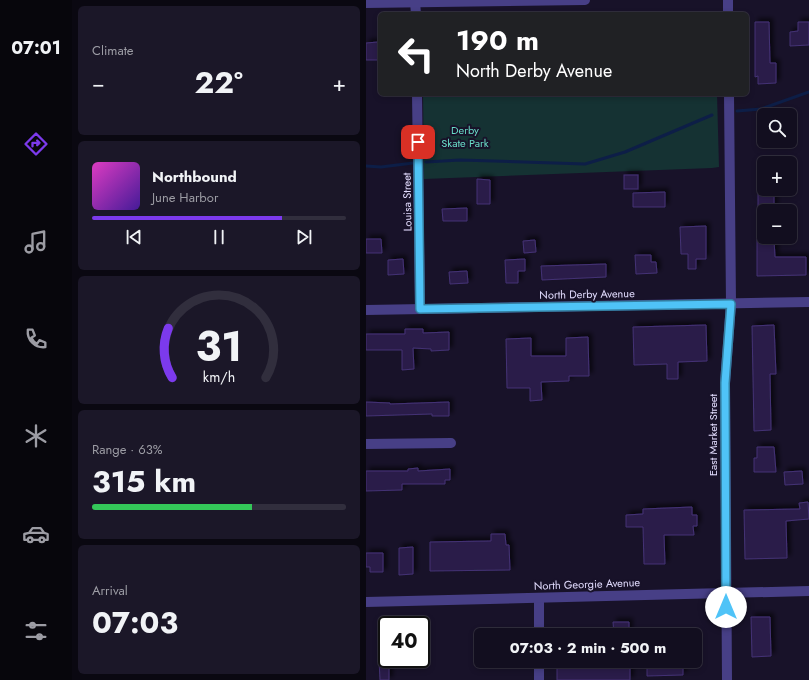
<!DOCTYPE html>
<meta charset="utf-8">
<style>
:root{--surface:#120e1f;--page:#1b1728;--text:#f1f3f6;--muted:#9c9ca4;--line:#312e3d;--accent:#7c3aed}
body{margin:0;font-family:Jost,sans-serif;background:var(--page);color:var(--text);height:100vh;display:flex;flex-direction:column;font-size:15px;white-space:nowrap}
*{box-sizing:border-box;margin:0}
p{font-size:13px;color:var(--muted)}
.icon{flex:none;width:22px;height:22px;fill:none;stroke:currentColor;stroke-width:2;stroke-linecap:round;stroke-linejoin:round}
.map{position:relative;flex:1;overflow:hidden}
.panel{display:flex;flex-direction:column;gap:6px;padding:6px;background:#0a0811;width:294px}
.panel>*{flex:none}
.hud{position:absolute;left:12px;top:12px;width:371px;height:84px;border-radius:6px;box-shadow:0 2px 6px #0003,0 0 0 1px var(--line);background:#202124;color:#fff;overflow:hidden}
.controls{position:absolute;left:391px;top:108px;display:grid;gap:8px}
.controls a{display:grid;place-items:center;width:40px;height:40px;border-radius:6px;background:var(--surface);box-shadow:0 2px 6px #0003,0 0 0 1px var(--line);font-size:20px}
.speed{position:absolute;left:12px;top:616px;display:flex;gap:8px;font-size:20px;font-weight:700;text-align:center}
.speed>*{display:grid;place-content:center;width:52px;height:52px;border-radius:50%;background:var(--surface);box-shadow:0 2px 6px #0003,0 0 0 1px var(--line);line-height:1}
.speed .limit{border:2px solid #111;border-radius:6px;background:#fff;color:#111}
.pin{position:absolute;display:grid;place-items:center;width:34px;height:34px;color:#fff;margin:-17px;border-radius:8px;box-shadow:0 2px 6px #0006}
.me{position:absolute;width:44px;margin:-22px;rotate:0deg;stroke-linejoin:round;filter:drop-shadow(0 0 3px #0008)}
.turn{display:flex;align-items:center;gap:14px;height:84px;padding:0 12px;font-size:18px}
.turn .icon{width:52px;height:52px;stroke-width:2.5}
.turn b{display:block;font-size:28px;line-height:34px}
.big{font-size:30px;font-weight:700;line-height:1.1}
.panel .widget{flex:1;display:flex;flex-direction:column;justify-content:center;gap:6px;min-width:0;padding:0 14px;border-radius:6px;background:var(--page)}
.panel .dial{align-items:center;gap:0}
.dial svg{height:104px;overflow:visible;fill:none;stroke:var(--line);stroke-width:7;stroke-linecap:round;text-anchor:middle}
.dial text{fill:var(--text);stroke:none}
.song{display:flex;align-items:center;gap:12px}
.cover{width:48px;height:48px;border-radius:6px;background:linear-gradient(135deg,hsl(310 70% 55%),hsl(260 70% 35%))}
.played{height:4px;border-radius:2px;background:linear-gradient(90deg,var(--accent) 75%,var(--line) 75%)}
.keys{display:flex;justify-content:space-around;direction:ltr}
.heat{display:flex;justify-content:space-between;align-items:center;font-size:22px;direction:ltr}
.charge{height:6px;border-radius:3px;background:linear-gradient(90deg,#34c759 63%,var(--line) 0)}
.trip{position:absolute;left:108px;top:628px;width:228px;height:40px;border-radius:6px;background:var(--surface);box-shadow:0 2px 6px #0003,0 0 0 1px var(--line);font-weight:700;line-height:40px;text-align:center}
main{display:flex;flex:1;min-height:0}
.tabs{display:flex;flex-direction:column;width:72px;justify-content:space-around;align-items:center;background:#07060c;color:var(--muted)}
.tabs .icon{width:28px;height:28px}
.tabs .selected{color:var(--accent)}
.tabs b{font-size:18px;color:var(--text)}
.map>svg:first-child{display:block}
</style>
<main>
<nav class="tabs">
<b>07:01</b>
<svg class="icon selected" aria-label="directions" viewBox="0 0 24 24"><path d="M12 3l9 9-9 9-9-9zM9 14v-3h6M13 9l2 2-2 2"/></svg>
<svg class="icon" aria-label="music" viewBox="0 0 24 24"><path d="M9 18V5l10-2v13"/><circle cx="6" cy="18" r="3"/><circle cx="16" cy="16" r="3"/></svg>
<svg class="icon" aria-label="phone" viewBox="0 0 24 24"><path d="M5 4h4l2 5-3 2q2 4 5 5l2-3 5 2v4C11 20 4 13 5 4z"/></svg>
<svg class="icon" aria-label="climate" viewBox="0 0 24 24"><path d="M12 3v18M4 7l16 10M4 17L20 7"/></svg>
<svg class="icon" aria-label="car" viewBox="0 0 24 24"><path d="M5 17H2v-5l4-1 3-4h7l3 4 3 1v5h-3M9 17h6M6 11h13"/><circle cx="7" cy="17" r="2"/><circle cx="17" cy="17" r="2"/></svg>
<svg class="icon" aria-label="filters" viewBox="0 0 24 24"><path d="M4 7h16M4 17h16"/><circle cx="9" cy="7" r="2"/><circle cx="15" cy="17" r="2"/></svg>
</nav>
<section class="panel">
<div class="widget"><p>Climate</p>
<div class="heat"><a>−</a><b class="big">22°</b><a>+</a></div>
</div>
<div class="widget">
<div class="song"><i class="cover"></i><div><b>Northbound</b><p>June Harbor</p></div></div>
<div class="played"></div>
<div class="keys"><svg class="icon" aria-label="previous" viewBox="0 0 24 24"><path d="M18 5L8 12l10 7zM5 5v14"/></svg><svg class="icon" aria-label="pause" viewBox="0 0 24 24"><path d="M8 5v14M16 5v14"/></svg><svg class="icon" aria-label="next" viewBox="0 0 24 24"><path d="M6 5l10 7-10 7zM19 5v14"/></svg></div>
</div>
<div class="widget dial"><svg viewBox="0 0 100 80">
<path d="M14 69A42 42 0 1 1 86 69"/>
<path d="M14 69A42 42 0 0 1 11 31" stroke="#7c3aed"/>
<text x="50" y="56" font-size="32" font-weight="700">31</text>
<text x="50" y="72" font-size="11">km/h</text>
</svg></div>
<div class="widget"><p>Range · 63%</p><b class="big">315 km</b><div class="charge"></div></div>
<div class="widget"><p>Arrival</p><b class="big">07:03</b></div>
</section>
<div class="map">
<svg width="443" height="680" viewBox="0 0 443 680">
<defs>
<filter id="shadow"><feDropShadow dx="3.5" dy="-3.5" stdDeviation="2" flood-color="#0009"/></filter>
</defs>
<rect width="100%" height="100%" fill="#181229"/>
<polygon fill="#153233" points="57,94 351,94 353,167 346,168 58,179"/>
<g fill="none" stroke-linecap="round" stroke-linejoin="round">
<g stroke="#0d1e47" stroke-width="3">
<polyline points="371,111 395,109 443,92"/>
<polyline points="60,162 94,160 219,164 259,152 346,115"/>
<polyline points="0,166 15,167 47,163"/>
</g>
</g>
<g fill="#2b1f4a" stroke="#443275" filter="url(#shadow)">
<polygon points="389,22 403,22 404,63 410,63 410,83 392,84 392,76 389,77"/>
<polygon points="432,22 443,22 443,45 424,46 424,32 432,31"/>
<polygon points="12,42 13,60 0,60 0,43"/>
<rect x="258" y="175" width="14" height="14"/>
<polygon points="111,179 124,180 124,204 111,204"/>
<rect x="392" y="191" width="16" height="20"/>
<polygon points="299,192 299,207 267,207 267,193"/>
<polygon points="101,208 101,221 77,221 76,209"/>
<polygon points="340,226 340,259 330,259 330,269 322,269 322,254 315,254 314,227"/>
<polygon points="0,239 15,239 16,253 0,253"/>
<polygon points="391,239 408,239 409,257 440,257 440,275 391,276"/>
<polygon points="169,240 170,252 158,253 157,241"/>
<polygon points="269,255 285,255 285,262 290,262 291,273 270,274"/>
<polygon points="37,259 38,274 22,275 22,260"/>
<polygon points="159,259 159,271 152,271 152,283 140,283 139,260"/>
<polygon points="240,264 240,277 176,280 175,266"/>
<polygon points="101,271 102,283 84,284 83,272"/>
<polygon points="340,325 341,361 312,362 312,379 301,379 301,364 268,365 267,327"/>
<polygon points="408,325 410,374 404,374 405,430 388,431 386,326"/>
<polygon points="39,329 57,329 57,333 83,332 83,350 65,351 65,349 47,348 48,369 36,370 36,350 0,350 0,334 39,334"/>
<polygon points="222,337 223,376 203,376 203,381 175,382 176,400 164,401 164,388 141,388 140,339 165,338 165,356 200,356 200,338"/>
<polygon points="0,402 24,403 24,404 83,402 83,416 66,416 66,414 0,416"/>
<polygon points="391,447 408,447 410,472 388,472 388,458 391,458"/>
<polygon points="52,468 52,471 84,469 84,480 79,480 79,484 36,484 36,490 0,491 0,471 42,471 42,469"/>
<polygon points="436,471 437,484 419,485 418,472"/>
<polygon points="442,502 443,519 420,521 421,558 379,559 378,510 434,509 433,503"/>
<polygon points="326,507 326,515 331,515 331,526 327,526 328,535 298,535 299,564 278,564 277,527 260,527 260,515 277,514 277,509"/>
<polygon points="125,534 139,534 140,545 143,545 144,570 64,571 64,542 125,541"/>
<polygon points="47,547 47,574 33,575 33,548"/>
<polygon points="0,553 17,553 17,572 4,572 4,567 0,567"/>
<polygon points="385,617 404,617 405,656 386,657"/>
<polygon points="247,622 263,622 263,635 248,635"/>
<polygon points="13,660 23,660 23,680 14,680"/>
<rect x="191" y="661" width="73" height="19"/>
<polygon points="281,661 317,661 317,675 281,676"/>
</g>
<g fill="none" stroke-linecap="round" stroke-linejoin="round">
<g stroke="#473f86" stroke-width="10">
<polyline points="49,2 50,14"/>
<polyline points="0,3 219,0"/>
<polyline points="51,94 54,309"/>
<polyline points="0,310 443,302"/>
<polyline points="0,444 85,443"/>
<polyline points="173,598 173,635"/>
<polyline points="0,602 443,591"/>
<polyline points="173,661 173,680"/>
</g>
<g stroke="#473f86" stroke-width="10">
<polyline points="362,0 362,14"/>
<polyline points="361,680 359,383 365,304 363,94"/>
</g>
</g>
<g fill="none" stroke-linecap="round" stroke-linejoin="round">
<defs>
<polyline id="route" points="52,142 54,309 365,304 359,383 360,607"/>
</defs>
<use href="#route" stroke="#337fa1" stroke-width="10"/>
<use href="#route" stroke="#4fc3f7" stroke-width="7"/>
</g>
<g text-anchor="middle" stroke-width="4" stroke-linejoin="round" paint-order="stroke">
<g font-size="11" fill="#69dcc8" stroke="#181229">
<text x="99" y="134">Derby<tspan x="99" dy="13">Skate Park</tspan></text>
</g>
<g font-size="11" fill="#e2dcfe" stroke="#181229">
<text transform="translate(41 202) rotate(-91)" y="4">Louisa Street</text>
<text transform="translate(221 294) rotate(-1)" y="4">North Derby Avenue</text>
<text transform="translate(347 435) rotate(-90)" y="4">East Market Street</text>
<text transform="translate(221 584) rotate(-2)" y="4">North Georgie Avenue</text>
</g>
</g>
</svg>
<div class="controls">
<a><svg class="icon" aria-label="search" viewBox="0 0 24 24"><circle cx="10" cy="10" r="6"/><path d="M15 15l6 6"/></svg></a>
<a>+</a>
<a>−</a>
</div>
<div class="speed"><div class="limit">40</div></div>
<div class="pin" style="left:52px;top:142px;background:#d93025"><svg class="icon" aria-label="arrive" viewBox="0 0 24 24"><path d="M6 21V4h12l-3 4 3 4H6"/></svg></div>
<svg class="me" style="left:360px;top:607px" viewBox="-20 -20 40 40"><circle r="19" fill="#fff"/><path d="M0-13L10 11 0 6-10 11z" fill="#4fc3f7"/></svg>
<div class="trip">07:03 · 2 min · 500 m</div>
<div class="hud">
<div class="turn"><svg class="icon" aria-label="left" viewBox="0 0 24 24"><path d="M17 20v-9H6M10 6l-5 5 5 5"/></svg><div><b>190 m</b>North Derby Avenue</div></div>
</div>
</div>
</main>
